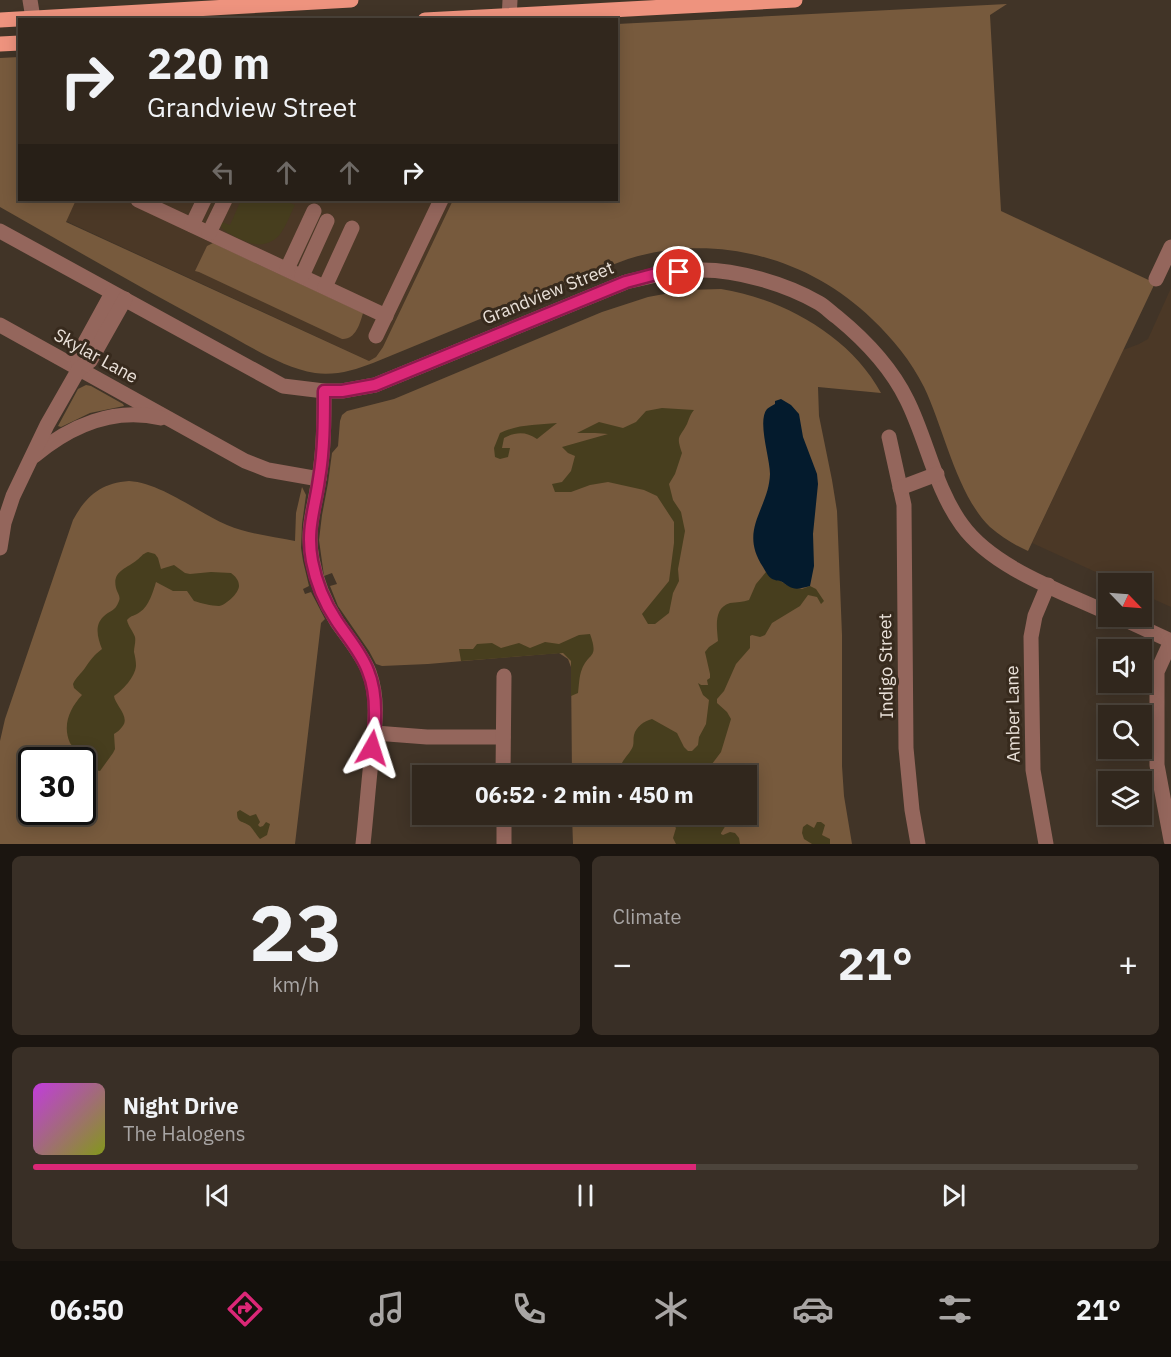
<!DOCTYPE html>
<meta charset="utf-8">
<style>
:root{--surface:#31271d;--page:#392f26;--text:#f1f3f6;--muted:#a8a5a4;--line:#4c443b;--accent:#db2777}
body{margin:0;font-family:"IBM Plex Sans",sans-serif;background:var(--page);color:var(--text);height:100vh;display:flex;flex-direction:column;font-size:22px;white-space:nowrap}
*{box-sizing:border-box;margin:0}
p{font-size:20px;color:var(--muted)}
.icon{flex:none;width:33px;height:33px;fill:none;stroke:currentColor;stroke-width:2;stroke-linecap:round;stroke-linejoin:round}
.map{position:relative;height:844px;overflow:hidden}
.panel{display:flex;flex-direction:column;gap:12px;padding:12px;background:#1b1510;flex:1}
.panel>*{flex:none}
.hud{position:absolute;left:18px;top:18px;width:600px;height:183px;border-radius:0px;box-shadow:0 3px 15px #0003,0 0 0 2px var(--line);background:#31271d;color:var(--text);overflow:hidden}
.needle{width:39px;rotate:115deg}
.buttons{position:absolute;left:1098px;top:573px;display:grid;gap:12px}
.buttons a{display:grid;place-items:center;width:54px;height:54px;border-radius:0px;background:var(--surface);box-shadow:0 3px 15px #0003,0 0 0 2px var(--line);font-size:30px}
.speed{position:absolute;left:18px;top:747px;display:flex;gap:12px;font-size:30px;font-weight:700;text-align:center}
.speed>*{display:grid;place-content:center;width:78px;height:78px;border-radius:50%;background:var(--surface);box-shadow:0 3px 15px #0003,0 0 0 2px var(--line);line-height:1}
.speed .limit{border:3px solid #111;border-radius:9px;background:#fff;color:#111}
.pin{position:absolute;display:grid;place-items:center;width:51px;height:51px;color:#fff;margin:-26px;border:3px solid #fff;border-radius:50%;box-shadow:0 2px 6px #0007}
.me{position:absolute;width:66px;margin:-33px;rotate:6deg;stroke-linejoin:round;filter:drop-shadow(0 0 4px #0008)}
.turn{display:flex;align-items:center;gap:21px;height:126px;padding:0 30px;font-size:27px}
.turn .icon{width:78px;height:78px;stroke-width:2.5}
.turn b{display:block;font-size:42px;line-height:51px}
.lanes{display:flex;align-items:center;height:57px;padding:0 30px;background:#0003;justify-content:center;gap:30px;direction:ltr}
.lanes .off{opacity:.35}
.big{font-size:45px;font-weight:800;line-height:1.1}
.panel .tile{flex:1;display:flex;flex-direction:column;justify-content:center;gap:9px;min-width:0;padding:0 21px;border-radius:9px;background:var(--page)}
.panel .dial{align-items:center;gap:0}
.dial b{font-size:78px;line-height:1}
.song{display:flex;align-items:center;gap:18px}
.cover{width:72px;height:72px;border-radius:9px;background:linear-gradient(135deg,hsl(290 70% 55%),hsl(70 70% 35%))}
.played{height:6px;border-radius:3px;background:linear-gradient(90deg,var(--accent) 60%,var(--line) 60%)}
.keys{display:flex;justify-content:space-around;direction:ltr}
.heat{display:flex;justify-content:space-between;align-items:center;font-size:33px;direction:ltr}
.panel .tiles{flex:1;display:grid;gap:12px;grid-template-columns:1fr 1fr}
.tile:last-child{grid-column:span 2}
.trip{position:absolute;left:412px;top:765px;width:345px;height:60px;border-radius:0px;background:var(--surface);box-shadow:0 3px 15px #0003,0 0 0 2px var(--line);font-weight:800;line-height:60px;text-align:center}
.dock{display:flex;height:96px;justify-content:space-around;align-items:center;background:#14100c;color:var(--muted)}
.dock .icon{width:42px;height:42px}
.dock .current{color:var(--accent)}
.dock b{font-size:27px;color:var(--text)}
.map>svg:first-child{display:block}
</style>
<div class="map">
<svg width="1171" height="844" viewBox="0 0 1171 844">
<rect width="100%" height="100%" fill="#413427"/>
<g fill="#4b3826">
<polygon points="76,200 453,200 383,347 376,357 369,361 66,221"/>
<polygon points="1171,288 1171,607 1142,594 1142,584 1120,583 1032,543 1123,350 1139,344 1148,339"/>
</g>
<g fill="#775a3d" fill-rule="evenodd">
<path d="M1007 4 990 15 1001 211 1155 283 1028 551C1014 545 1002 537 990 527 957 495 944 429 924 387 911 361 893 339 872 319 808 257 714 232 628 259 619 262 610 266 602 269L373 363C355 370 335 376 315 373 280 367 247 344 216 328 143 289 72 248 0 207V58L19 57 20 200H76L66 222 369 361 376 357 383 347 453 200H616L617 24Z"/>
<path d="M213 243 363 313C360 324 355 340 342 339L199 272 195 271 207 246Z"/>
<path d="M721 289C783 299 850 336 881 393L818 387 819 416 832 480 837 511 842 635V766L844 796 852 844H573L572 815 747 814V776L572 775 571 667 568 659 559 653 428 664 382 666 376 664 369 651 338 606 330 586 337 584 332 573 324 576 319 540 322 515 328 483 332 453 338 446 340 421 342 415 347 411 394 399 602 312 648 297 686 290Z"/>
<polygon points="86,385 91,386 123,404 124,406 90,413 61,427 58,426 78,389"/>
<path d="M129 481C161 483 197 512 227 525 248 534 272 536 295 541L296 513 302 487 306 495 302 524 301 548 303 561 309 586 303 589 305 594 311 592 325 619 321 623 295 844H0V741L5 719 73 520C86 496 101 483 129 481ZM32 760H82V812H32Z"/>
</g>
<g fill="#473e1e">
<path d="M241 200H283L295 205C289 216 284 235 272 241 267 244 260 245 254 244 248 243 222 232 221 226 220 225 221 224 222 222L230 225Z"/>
<path d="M662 408 694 410C690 415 689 419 687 424 679 439 676 435 682 453L675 474 669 484 673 500 681 512 685 531 678 569 679 581 673 593 669 613 655 624H648L642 614 669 581 674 543V522L657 496 644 490 608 482 590 485 571 492H555L552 484 562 482 571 471 575 456 568 453 562 447 608 434 595 433H577L599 422 623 428 636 422 646 411Z"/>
<path d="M557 423 537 439C526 431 515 432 504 438L502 448H510L508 457 500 459 495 457 494 448 500 433C519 424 537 425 557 423Z"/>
<path d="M148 552 155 554 158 558 161 569 174 565 185 573 190 574 211 572 231 573C235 576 239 580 239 586 239 593 226 605 219 606 211 606 201 603 194 601L187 591H173L156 582C153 592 149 606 140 612 135 616 131 615 127 620 128 626 133 631 135 637 136 642 134 647 134 652 135 656 136 661 136 666 135 677 123 690 114 696 115 705 131 717 122 727 120 730 117 732 114 734L115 749 113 753 100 771C91 770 87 765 82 758 78 752 73 748 70 743 62 725 70 708 82 695L74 688 73 684C76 677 81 674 85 668 92 658 93 656 102 649 98 639 94 626 103 617 110 610 115 612 119 601 121 596 117 593 116 588 112 571 126 569 137 560 141 557 142 554 148 552Z"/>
<path d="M766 572C770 576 774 581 779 580L788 586 802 589 810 586 816 589 824 601 821 604 817 597 808 595 800 606 772 623 765 635 760 637 752 635 750 636V648L736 664 724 691 717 699V703L727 712 731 719 721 752 712 764 709 775H674L669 770H665L663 772 664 775H637L636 772 626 774 624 772 622 763C625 757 631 752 633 746 634 742 633 739 634 735 636 727 644 721 652 719L677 733 684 747 688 751H692L698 745 699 737 706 724 709 700 703 695 698 683 701 685H708L707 680 710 678V674L705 652 709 647 718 641C717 628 713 608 730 603 737 602 743 602 749 600L756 584Z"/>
<path d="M590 634C599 659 589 652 582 669 579 676 579 686 578 693L571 696V661L563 653 461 661 459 649H473L477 644 492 643 501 648 519 643 530 648 545 642 559 644 579 635Z"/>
<path d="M240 810 250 816 256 814 260 822 258 825 260 827 263 826 266 822 270 824 267 835 260 839C256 835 254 830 250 826 242 820 237 824 237 812Z"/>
<polygon points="665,815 724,815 726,825 721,833 721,834 723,835 730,832 735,833 739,838 740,844 676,844 673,838 676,828"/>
<polygon points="817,822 821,822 825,825 822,835 830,839 830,844 812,844 804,839 802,833 803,827 807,824 814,828"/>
</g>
<path fill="#041b2d" d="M781 399 791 405 799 414 803 437 817 474 818 484 813 534 814 566 810 586C801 588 796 591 788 586 786 585 782 581 780 581 778 580 777 581 775 580 769 579 766 572 763 567 738 529 769 509 770 474 770 458 757 421 767 409 769 407 772 406 775 404V401Z"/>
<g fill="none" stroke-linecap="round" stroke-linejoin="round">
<g stroke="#94665c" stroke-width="15">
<polyline points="30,0 33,18"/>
<polyline points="509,20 510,0"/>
<polyline points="138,200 386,316"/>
<polyline points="192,225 204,200"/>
<path d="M0 231 283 386 324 391H342L375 385 626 282C650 276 673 270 698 270 736 269 786 284 819 303 826 307 831 313 837 317 865 340 891 367 907 400 927 440 935 488 962 525 993 568 1061 591 1108 613"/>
<polyline points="209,233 225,200"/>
<polyline points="287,269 314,211"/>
<polyline points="302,276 327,221"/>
<polyline points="1156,279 1171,247"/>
<polyline points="325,287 352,228"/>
<polyline points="0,325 245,461 268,470 319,479"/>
<polyline points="376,336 441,200"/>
<polyline points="79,369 78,355 112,293"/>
<path d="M324 391C324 420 324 449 319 478 315 508 306 527 312 559 316 581 325 603 337 622 348 638 362 654 369 672 380 702 374 732 371 762 368 789 366 817 363 844"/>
<polyline points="889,437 904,505 906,748 912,810 918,844"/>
<path d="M34 456C70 426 114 407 161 418"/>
<polyline points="900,488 937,474"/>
<polyline points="0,548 4,523 13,496 47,425 79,369 90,361 125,299"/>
<polyline points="1117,616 1171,641"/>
<polyline points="1171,641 1157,672 1157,765 1171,840"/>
<polyline points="375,733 427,737 503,737"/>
<polyline points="503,776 504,676"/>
<polyline points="504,814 504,844"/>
<polyline points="1046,844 1033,770 1031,637 1035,616 1048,585"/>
</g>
<g stroke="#ee937e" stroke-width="15">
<polyline points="0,20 351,0"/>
<polyline points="425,20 795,0"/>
<polyline points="0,44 20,43"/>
</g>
</g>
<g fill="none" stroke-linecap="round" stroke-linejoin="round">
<defs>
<path id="route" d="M372 748C376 723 378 695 368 671 361 652 347 637 336 620 324 602 316 582 312 561 306 529 315 509 319 479 324 450 324 420 324 391H342L375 385 626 282 660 273 679 272"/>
</defs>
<use href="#route" stroke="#8e194d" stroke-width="15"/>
<use href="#route" stroke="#db2777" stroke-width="10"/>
</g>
<g text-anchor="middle" stroke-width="6" stroke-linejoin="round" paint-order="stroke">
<g font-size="18" fill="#eae1d9" stroke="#372a1d">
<text transform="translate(548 293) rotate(-22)" y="6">Grandview Street</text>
<text transform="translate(96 356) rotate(29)" y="6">Skylar Lane</text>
<text transform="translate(886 666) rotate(-91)" y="6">Indigo Street</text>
<text transform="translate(1013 714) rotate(-91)" y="6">Amber Lane</text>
</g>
</g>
</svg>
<div class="buttons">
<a><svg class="needle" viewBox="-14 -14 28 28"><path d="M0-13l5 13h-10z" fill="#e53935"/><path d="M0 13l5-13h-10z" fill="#a8a5a4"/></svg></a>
<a><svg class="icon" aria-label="sound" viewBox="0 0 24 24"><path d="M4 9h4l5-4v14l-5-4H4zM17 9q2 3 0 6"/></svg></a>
<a><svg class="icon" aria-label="search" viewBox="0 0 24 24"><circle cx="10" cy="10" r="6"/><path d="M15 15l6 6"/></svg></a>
<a><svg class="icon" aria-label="layers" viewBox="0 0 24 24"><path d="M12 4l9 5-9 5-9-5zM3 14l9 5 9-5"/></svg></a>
</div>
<div class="speed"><div class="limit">30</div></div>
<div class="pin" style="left:679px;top:272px;background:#d93025"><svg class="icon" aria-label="arrive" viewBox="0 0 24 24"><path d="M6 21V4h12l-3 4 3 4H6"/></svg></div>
<svg class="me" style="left:372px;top:748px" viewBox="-20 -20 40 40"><path d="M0-17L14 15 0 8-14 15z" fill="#db2777" stroke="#fff" stroke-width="4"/></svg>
<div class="trip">06:52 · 2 min · 450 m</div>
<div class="hud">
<div class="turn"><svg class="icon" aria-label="right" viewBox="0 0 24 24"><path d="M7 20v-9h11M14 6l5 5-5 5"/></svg><div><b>220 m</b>Grandview Street</div></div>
<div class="lanes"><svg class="icon off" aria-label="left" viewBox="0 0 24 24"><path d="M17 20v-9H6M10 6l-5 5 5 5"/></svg><svg class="icon off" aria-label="ahead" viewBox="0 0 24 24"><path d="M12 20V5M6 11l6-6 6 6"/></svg><svg class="icon off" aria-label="ahead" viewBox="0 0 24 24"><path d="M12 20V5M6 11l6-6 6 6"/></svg><svg class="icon" aria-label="right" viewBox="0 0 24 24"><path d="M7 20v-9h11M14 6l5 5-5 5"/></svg></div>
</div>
</div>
<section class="panel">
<div class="tiles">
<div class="tile dial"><b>23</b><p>km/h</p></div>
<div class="tile"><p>Climate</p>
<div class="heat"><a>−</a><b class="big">21°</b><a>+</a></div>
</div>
<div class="tile">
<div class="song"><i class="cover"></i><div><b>Night Drive</b><p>The Halogens</p></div></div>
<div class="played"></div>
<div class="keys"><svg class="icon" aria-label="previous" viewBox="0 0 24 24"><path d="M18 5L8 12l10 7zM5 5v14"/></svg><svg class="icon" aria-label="pause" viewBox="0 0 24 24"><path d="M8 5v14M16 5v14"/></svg><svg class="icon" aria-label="next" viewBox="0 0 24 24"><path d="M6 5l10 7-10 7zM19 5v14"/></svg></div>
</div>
</div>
</section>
<nav class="dock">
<b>06:50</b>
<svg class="icon current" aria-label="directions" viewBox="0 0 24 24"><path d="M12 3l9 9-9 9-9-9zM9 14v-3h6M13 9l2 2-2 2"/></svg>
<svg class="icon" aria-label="music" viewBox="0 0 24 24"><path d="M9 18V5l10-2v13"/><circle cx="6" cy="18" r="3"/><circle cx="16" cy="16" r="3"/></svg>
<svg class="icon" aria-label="phone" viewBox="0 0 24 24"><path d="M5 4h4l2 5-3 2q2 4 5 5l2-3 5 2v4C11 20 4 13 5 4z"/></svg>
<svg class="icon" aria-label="climate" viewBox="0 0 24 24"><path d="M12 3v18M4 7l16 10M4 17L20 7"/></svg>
<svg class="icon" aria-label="car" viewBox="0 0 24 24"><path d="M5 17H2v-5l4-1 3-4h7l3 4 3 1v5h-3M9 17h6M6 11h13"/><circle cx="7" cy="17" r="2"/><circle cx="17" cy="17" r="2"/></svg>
<svg class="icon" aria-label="filters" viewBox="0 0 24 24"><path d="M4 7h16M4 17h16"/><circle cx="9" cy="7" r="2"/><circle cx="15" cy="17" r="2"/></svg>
<b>21°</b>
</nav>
